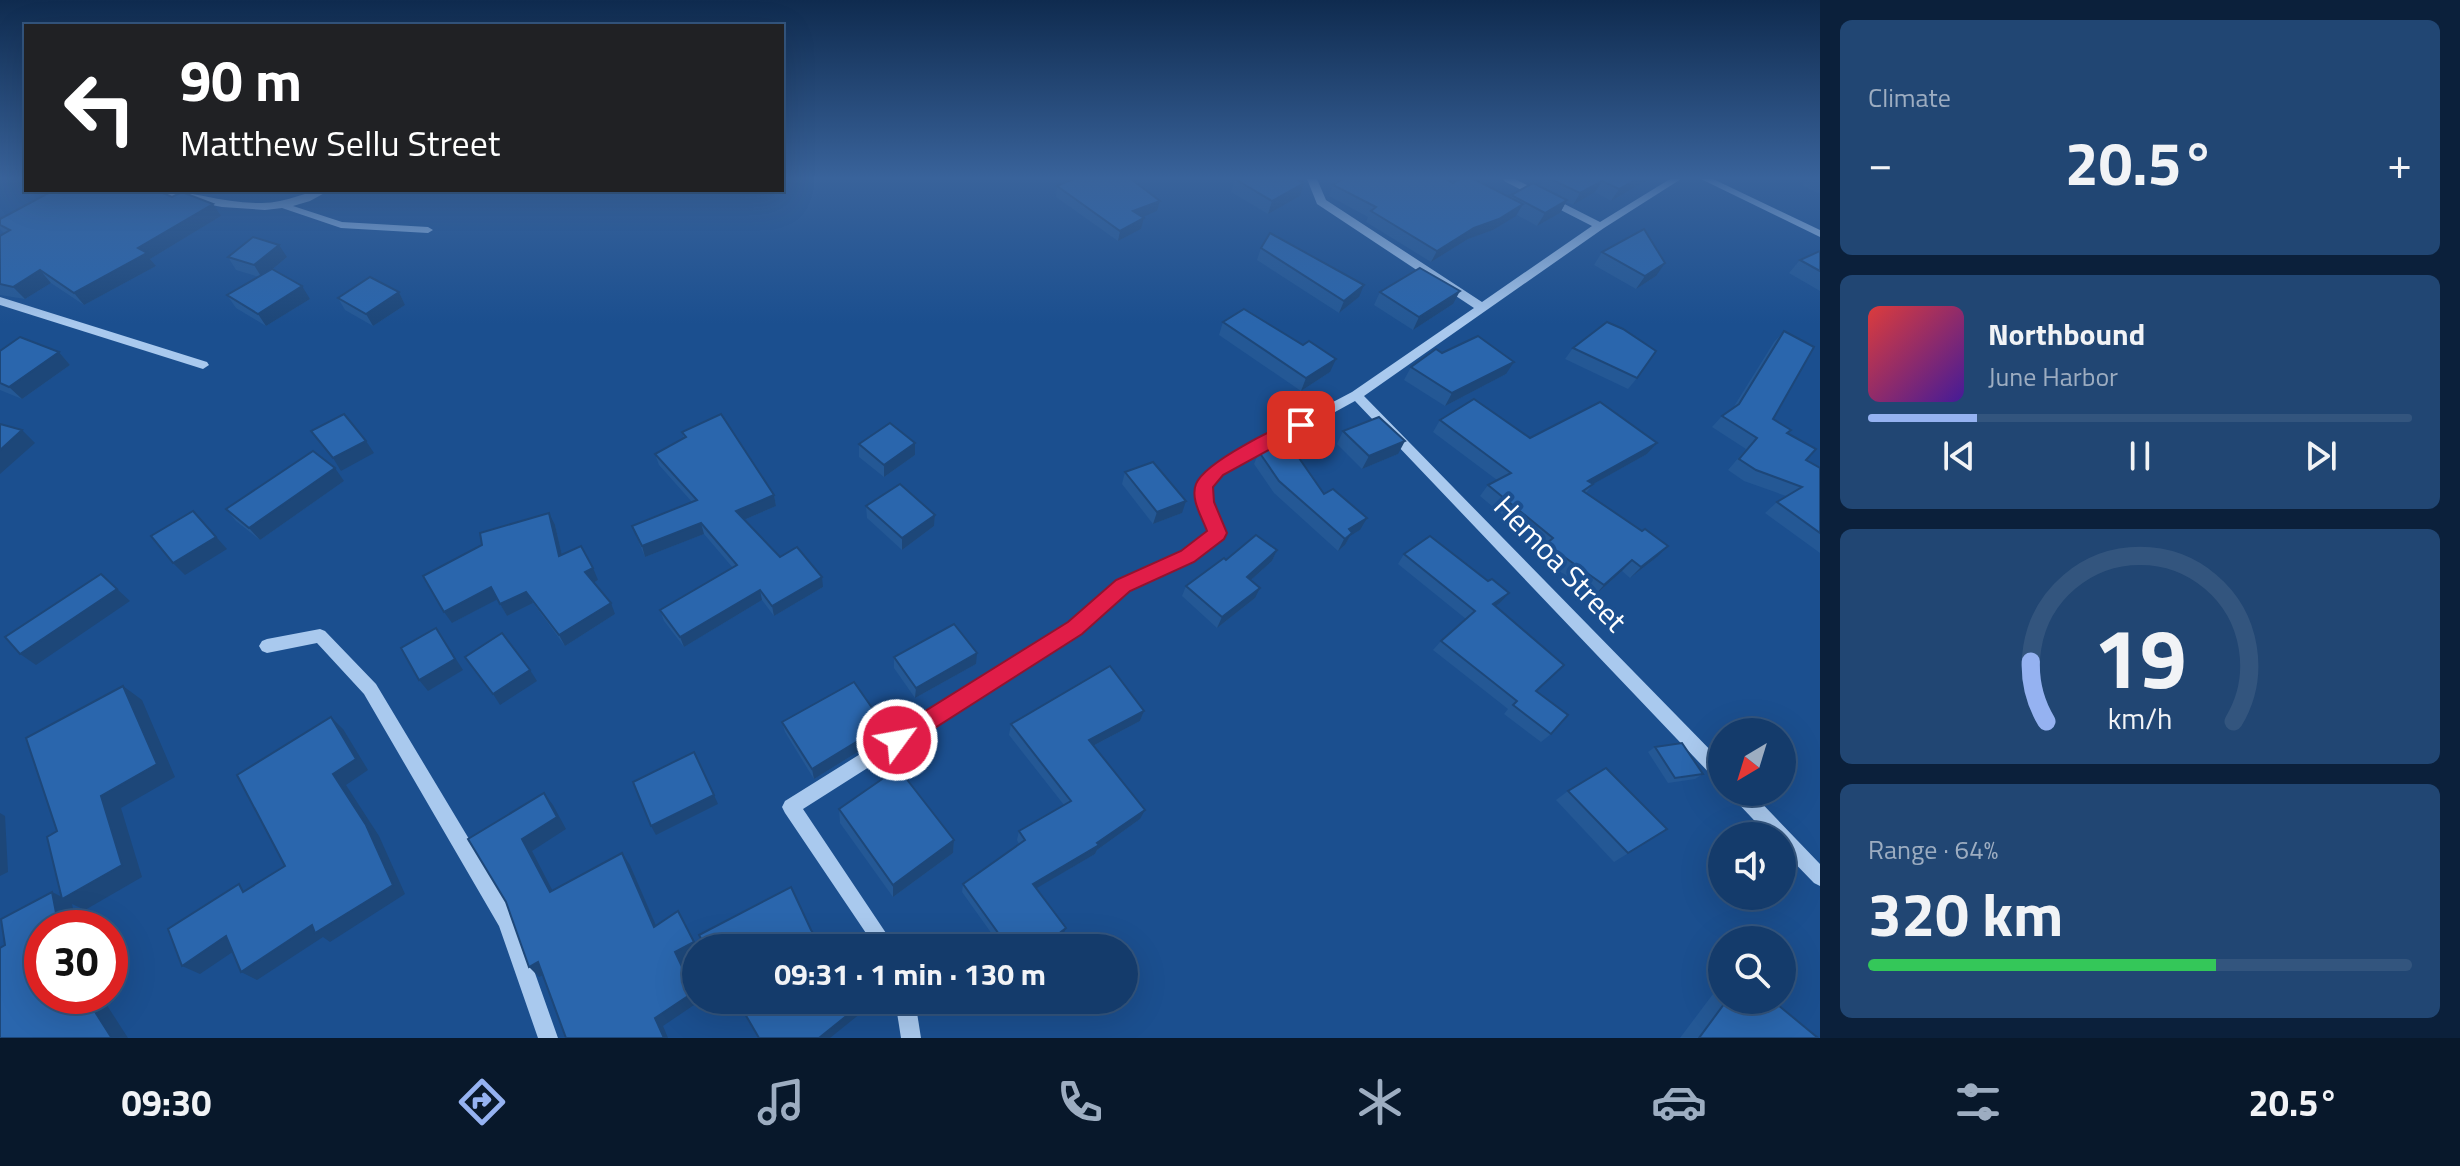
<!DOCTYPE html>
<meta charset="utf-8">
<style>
:root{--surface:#143b6b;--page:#214673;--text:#f1f3f6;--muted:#9dadc1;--line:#33557e;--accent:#95b2f1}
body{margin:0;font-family:"Titillium Web",sans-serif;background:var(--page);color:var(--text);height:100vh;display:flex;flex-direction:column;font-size:30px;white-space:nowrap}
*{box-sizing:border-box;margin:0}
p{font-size:26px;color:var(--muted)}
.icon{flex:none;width:44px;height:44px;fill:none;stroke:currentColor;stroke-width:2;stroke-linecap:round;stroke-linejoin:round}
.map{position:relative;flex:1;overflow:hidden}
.side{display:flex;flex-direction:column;gap:20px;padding:20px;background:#0b203b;width:640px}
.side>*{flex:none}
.guide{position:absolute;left:24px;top:24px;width:760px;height:168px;border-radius:0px;box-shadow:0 8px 32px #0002,0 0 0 2px var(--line);background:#202124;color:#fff;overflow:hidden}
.needle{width:52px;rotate:218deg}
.fabs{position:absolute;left:1708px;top:718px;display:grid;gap:16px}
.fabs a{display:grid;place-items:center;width:88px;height:88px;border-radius:50%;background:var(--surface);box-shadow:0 8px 32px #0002,0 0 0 2px var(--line);font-size:40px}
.speed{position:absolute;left:24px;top:910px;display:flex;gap:16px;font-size:40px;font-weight:700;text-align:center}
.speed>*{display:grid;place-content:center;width:104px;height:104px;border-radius:50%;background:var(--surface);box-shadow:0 8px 32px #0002,0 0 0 2px var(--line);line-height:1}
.speed .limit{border:12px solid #d22;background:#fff;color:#111}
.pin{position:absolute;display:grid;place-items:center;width:68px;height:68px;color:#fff;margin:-34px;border-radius:16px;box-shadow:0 4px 12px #0006}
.me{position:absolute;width:88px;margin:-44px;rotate:58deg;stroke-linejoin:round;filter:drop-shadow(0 0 6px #0008)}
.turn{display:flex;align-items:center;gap:28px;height:168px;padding:0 24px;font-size:36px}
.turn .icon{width:104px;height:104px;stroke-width:2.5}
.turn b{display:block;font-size:56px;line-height:68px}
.big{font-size:60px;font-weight:700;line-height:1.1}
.side .card{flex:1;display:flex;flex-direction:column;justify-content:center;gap:12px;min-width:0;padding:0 28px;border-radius:12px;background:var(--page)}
.side .dial{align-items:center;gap:0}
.dial svg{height:208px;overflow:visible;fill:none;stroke:var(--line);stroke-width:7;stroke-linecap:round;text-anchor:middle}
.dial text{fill:var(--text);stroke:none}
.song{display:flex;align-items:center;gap:24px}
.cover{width:96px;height:96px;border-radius:12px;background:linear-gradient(135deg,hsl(0 70% 55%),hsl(260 70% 35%))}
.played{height:8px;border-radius:4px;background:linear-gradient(90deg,var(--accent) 20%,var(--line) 20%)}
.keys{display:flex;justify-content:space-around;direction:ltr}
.heat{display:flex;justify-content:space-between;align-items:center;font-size:44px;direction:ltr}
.charge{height:12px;border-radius:6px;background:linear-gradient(90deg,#34c759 64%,var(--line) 0)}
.trip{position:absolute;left:682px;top:934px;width:456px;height:80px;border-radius:40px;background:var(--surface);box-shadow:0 8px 32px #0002,0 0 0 2px var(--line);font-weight:700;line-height:80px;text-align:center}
.menu{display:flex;height:128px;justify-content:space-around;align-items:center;background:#08182b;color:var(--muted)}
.menu .icon{width:56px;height:56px}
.menu .current{color:var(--accent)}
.menu b{font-size:36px;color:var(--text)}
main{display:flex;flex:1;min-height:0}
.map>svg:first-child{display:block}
</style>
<main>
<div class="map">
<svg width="1820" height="1038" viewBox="0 0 1820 1038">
<rect width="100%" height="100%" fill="#1b4f8f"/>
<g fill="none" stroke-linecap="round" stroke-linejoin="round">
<g fill="#a9c9ee" fill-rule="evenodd">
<polygon points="1307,179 1317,179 1326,200 1482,302 1592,226 1504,181 1503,179 1515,179 1600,222 1670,179 1681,179 1604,228 1364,396 1722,762 1722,782 1716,780 1355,401 1222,474 1211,487 1212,502 1225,533 1192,561 1128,589 1080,633 803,809 896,948 876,948 785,813 782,807 785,801 1070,623 1118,581 1182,553 1210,531 1198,502 1197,486 1212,466 1352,392 1474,308 1317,204"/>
<polygon points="1701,179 1713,179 1820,230 1820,237"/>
<path d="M154 190C190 190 225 204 262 203 287 203 307 190 330 190L310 201 293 206 342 222 428 227 433 230 428 233 341 228 282 208 265 210 222 207 175 198Z"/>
<polygon points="0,297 207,362 209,365 203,369 0,305"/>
<polygon points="320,629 325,631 376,684 514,914 558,1038 538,1038 499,926 364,694 317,643 267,653 262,651 259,646 262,641 267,639"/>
<polygon points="1731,792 1751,792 1820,864 1820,886 1814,883 1782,850 1782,836 1769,836 1733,798"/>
<polygon points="895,1000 915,1000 921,1038 901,1038"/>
</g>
</g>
<g fill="#245895">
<polygon points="1073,179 1140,179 1134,181 1160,201 1157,211 1142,217 1144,218 1141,229 1118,241 1056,197 1057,186"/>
<polygon points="1235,179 1300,196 1268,214 1231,192"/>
<polygon points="1545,179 1649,179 1611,201 1595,192 1573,205 1566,202 1560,213 1537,226 1517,215 1493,230 1468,239 1431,262 1366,222 1368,217 1329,196 1333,185 1453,183 1510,198 1511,195 1540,187"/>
<polygon points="1807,179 1820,179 1820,194 1802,185"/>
<polygon points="40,190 156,190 221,216 150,259 156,266 84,305 51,283 25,299 0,295 0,236 4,233 0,229 0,219 48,193"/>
<polygon points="1261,248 1359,297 1339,313 1257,260"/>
<polygon points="1820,251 1820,291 1789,273 1800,260"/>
<polygon points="1602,252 1656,276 1636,289 1594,265"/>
<polygon points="228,257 287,257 273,269 310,299 266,326 236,308 227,295 259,277 236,270"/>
<polygon points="399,292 405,305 373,326 345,310 338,298"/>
<polygon points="1380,292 1453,304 1413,330 1374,305"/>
<polygon points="1223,322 1330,372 1301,391 1219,335"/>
<polygon points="1784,331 1773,419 1788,433 1806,460 1820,468 1820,553 1765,513 1777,502 1786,496 1744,481 1728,470 1746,449 1712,427 1722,416 1733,408 1774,342"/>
<polygon points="1573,348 1637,378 1628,389 1565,359"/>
<polygon points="0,351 59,352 70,365 22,399 0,390"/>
<polygon points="1442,353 1506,374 1445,406 1404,380 1411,367"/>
<polygon points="1440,420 1530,438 1657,443 1647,454 1593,484 1586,493 1657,557 1630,578 1622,571 1594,596 1537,555 1542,548 1480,496 1488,485 1497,480 1433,432"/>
<polygon points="1343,431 1398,454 1362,469 1337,444"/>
<polygon points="682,432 774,495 776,506 744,520 780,557 823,587 774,616 762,600 684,647 664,621 660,610 733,568 704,534 645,557 632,526 692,502 659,465 655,454 684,438"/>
<polygon points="859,444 915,455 884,477 859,457"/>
<polygon points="1259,452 1324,494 1360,530 1350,536 1345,545 1338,551 1274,493 1254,464"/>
<polygon points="1125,472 1182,513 1153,524 1122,484"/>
<polygon points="344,481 260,540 236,521 226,509"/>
<polygon points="866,506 935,515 934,526 902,550 867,518"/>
<polygon points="555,525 562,555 598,580 594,582 615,614 565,646 533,603 507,616 497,599 452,623"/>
<polygon points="1277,550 1272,561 1251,580 1255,598 1217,628 1182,596 1186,586 1226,560"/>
<polygon points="1404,554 1488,581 1509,593 1501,602 1495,606 1536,691 1551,734 1541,742 1504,714 1508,709 1433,650 1441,641 1466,619 1398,564"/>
<polygon points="894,657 976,664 915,698 894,668"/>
<polygon points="1144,711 1140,721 1093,746 1140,819 1097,850 1095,854 1036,888 1063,935 1046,948 1002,948 962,892 963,884 1019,844 1017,840 1019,831 1064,805 1009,735 1011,724"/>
<polygon points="782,722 884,725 885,735 814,779 785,732"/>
<polygon points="1655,747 1703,774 1695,779 1668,783 1648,752"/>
<polygon points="1568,791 1667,829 1614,862 1556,800"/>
<polygon points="839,809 954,840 953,853 893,897 840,823"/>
<polygon points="1722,985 1722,1000 1772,1000 1818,1038 1680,1038 1719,986"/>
</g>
<g fill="#1d4779">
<polygon points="1637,179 1649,179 1611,201 1619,189"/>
<polygon points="1602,181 1595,192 1573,205 1580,193"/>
<polygon points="1304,183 1300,196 1268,214 1272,201"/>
<polygon points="1567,200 1560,213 1537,226 1545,213"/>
<polygon points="1160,201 1157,211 1131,222 1133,211"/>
<polygon points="213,204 221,216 150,259 156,266 84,305 74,293 138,248"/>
<polygon points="1523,204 1516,216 1493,230 1468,239 1431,262 1437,251 1474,228"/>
<polygon points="1144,218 1141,229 1118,241 1120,231"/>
<polygon points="279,245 287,257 262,278 254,265"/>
<polygon points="1665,263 1656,276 1636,289 1645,276"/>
<polygon points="40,270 51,283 25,299 13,287"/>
<polygon points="1364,285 1359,297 1339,313 1344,301"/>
<polygon points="302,286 310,299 266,326 258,314"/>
<polygon points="1460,291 1453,304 1413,330 1419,317"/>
<polygon points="399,292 405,305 373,326 366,314"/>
<polygon points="59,352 70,365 22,399 9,387"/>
<polygon points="1336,359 1330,372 1301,391 1306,378"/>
<polygon points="1514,362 1506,374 1445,406 1452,393"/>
<polygon points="22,430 35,443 0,474 0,450"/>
<polygon points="366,441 374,453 341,471 333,458"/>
<polygon points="1405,441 1398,454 1362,469 1369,456"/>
<polygon points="915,443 915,455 884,477 884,465"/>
<polygon points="1657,443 1647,454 1579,492 1588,481"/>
<polygon points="335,468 344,481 260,540 249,528"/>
<polygon points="774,495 776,506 739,522 736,511"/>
<polygon points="1186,501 1182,513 1153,524 1157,512"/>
<polygon points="193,511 227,549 185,575 173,563"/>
<polygon points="549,513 555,525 565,568 559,556"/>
<polygon points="935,515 934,526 902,550 902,538"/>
<polygon points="1367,518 1360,530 1350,536 1345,545 1338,551 1349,529"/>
<polygon points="701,523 704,534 645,557 642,546"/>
<polygon points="1668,546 1657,557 1630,578 1641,567"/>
<polygon points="1277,550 1272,561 1242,588 1247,577"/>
<polygon points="1632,560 1622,571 1594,596 1604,585"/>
<polygon points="593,568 598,580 591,584 585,572"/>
<polygon points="101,574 130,601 36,665 20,654"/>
<polygon points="822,577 823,587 774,616 772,606"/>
<polygon points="491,587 498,599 452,623 444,612"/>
<polygon points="1260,588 1255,598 1217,628 1222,617"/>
<polygon points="760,590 762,600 684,647 680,637"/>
<polygon points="526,592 533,603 507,616 500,604"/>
<polygon points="1509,593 1501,602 1485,614 1493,604"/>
<polygon points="611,603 615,614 565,646 559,635"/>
<polygon points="436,628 463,670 428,691 419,680"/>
<polygon points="977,653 976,664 915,698 916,688"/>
<polygon points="530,670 537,681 500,705 493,694"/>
<polygon points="123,686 142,700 175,777 121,808 142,877 85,910 72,904 77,928 59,928 52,892 64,898 101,796"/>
<polygon points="1144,711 1140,721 1085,750 1089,740"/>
<polygon points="331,717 343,729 368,770 346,785 379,836 405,894 330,942 323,937 257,980 241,972 333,774"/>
<polygon points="884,725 885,735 814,779 812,769"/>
<polygon points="544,793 553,805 566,829 532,851 559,903 550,892 522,839"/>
<polygon points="714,795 718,804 656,835 651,826"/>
<polygon points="1145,810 1140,819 1097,850 1095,854 1030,892 1033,884 1097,843"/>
<polygon points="0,813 5,816 8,872 0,876"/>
<polygon points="954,840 953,853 893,897 893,885"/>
<polygon points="622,853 630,865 661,937 654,927"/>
<polygon points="678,911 698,948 696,948 696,954 682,962 696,993 696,1000 700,1001 663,1026 668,1038 664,1038 655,1018 675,952"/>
<polygon points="1066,928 1063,935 1046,948 1040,948"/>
<polygon points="226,936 243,945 200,974 182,966"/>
<polygon points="538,962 549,972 539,977 529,967"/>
<polygon points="85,996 101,996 128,1038 110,1038"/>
<polygon points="860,1005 861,1013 830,1038 819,1038"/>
</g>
<g fill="#2a66ad" stroke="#1d4779" stroke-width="2">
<polygon points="1073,179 1131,179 1160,201 1133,211 1144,218 1120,231 1057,186"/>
<polygon points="1235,179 1296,179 1304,183 1272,201"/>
<polygon points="1343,179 1446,179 1453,183 1460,179 1474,179 1523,204 1499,219 1474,228 1437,251 1371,211 1376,207 1333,185"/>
<polygon points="1550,179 1637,179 1619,189 1602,181 1580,193"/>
<polygon points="1533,183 1567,200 1545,213 1511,195"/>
<polygon points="54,190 156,190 172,197 182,192 213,204 138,248 147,253 74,293 40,270 13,287 0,284 0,236 10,230 0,225 0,219"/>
<polygon points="1644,229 1665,263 1645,276 1602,252"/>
<polygon points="1270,233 1364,285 1344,301 1261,248"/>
<polygon points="253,237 279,245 254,265 228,257"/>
<polygon points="1820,251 1820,271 1800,260"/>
<polygon points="1420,268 1460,291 1419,317 1380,292"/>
<polygon points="272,269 302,286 258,314 227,295"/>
<polygon points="370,277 399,292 366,314 338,298"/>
<polygon points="1244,309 1303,345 1309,341 1336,359 1306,378 1223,322"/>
<polygon points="1607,322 1623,329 1656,351 1637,378 1573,348"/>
<polygon points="1784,331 1814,347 1773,419 1791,430 1787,433 1816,449 1806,460 1820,468 1820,533 1777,502 1802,487 1756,470 1739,459 1757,438 1722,416 1739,404"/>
<polygon points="1478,336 1514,362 1452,393 1411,367 1436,349 1442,353"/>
<polygon points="20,337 59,352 9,387 0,383 0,351"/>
<polygon points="1474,399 1530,438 1600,402 1657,443 1588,481 1593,484 1583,491 1642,531 1645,529 1668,546 1641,567 1632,560 1604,585 1546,544 1553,538 1488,485 1511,473 1440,420"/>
<polygon points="344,414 366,441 333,458 311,431"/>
<polygon points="721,414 774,495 736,511 780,557 797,547 822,577 772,606 760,590 680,637 660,610 737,565 701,523 642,546 632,526 697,500 655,454 686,437 682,432"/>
<polygon points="1379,417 1405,441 1369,456 1343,431"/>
<polygon points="890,423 915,443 884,465 859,444"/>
<polygon points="0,424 22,430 0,450"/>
<polygon points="1290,445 1324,494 1333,489 1367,518 1349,529 1352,533 1345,539 1279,481 1259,452"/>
<polygon points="313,451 335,468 249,528 226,509"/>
<polygon points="1153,462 1186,501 1157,512 1125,472"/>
<polygon points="900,484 935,515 902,538 866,506"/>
<polygon points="193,511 216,537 173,563 151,536"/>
<polygon points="549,513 559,556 581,546 593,568 585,572 611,603 559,635 526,592 500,604 491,587 444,612 423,576 482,545 480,533"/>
<polygon points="1256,535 1277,550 1247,577 1260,588 1222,617 1186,586 1224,558 1226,560"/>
<polygon points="1430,536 1488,581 1492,579 1509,593 1493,604 1564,665 1536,691 1568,715 1551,734 1513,705 1517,701 1441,641 1475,611 1404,554"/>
<polygon points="101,574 117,589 20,654 5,637"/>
<polygon points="954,624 977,653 916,688 894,657"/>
<polygon points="436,628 455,659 419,680 401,648"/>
<polygon points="502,633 530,670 493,694 465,657"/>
<polygon points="1110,666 1144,711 1089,740 1145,810 1097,843 1099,845 1033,884 1066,928 1040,948 1009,948 963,884 1025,840 1019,831 1071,801 1011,724"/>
<polygon points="854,682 884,725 812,769 782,722"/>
<polygon points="123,686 157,764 101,796 122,865 62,899 47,837 57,831 26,738"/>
<polygon points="331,717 356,759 333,774 366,825 393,885 315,933 312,925 241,972 226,936 182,966 168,929 239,884 243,892 285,866 237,775"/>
<polygon points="1682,743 1703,774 1675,778 1655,747"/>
<polygon points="694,752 714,795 651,826 633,782"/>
<polygon points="898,768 954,840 893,885 839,809"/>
<polygon points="1606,768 1667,829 1628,853 1568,791"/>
<polygon points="544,793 557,817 522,839 550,892 622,853 654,927 678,911 694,942 675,952 694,992 655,1018 664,1038 566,1038 538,962 529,967 506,902 468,839"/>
<polygon points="791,887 811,930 823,948 706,948 699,935"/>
<polygon points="52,892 59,928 42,928 42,996 85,996 111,1037 110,1038 0,1038 0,948 5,945 1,919"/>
<polygon points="737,1000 857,1000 860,1005 819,1038 759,1038"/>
<polygon points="1727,1000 1772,1000 1818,1038 1699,1038"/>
</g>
<linearGradient id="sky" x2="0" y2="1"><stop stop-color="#0f2b4f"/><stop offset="0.55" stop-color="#39639b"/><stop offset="1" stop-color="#39639b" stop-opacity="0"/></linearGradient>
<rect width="1820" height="324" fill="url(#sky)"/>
<path fill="#e11d48" stroke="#92132f" stroke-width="2" d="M1301 419 1307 420 1309 425 1307 429 1223 475 1213 487 1214 502 1227 533 1224 539 1194 562 1130 591 1082 634 905 747 897 750 890 747 887 740 890 733 1068 622 1116 580 1181 551 1207 531C1202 517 1190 499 1196 484 1205 462 1278 426 1301 419Z"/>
<g text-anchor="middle" stroke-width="8" stroke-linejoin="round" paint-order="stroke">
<g font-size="30" fill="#fff" stroke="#1b4f8f">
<text transform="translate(1560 564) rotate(46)" y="10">Hemoa Street</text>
</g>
</g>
</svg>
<div class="fabs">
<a><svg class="needle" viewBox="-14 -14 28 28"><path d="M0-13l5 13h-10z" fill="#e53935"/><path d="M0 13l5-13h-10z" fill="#9dadc1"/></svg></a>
<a><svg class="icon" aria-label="sound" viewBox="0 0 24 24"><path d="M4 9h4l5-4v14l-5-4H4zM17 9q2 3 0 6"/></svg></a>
<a><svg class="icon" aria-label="search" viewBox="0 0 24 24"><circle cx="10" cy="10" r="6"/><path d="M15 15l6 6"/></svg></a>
</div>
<div class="speed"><div class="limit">30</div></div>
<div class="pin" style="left:1301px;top:425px;background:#d93025"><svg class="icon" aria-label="arrive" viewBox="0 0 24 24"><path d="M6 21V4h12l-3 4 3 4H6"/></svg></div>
<svg class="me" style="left:897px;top:740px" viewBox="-20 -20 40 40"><circle r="17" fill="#e11d48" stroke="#fff" stroke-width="3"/><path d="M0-11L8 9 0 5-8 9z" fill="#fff"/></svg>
<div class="trip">09:31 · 1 min · 130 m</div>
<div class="guide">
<div class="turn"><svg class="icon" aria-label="left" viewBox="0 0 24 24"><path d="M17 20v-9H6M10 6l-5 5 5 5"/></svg><div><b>90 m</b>Matthew Sellu Street</div></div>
</div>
</div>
<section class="side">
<div class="card"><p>Climate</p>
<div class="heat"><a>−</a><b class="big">20.5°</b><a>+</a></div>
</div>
<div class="card">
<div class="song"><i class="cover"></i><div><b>Northbound</b><p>June Harbor</p></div></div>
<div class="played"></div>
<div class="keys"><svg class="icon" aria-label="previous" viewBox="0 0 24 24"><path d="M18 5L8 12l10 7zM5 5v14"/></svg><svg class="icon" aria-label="pause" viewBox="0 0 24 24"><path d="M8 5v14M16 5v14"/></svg><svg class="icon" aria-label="next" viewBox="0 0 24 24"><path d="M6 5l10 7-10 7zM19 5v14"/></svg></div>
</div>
<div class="card dial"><svg viewBox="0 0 100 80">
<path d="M14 69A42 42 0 1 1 86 69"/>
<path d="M14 69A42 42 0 0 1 8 46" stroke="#95b2f1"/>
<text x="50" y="56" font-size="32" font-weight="700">19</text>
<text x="50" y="72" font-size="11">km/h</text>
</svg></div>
<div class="card"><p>Range · 64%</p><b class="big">320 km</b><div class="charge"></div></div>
</section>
</main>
<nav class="menu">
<b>09:30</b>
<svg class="icon current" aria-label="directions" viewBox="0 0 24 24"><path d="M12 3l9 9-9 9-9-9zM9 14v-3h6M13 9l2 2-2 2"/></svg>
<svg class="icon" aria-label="music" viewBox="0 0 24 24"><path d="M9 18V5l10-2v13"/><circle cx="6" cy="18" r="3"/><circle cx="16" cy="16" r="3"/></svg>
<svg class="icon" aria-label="phone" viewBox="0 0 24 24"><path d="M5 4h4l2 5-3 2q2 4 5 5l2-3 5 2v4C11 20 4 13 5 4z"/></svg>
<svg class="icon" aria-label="climate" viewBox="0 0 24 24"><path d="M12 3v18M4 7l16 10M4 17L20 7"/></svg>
<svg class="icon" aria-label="car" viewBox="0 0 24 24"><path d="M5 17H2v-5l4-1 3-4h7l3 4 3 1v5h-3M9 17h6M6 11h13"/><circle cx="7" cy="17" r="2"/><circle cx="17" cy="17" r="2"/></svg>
<svg class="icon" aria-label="filters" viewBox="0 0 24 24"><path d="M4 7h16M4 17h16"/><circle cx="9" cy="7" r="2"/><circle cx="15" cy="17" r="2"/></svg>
<b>20.5°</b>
</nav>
